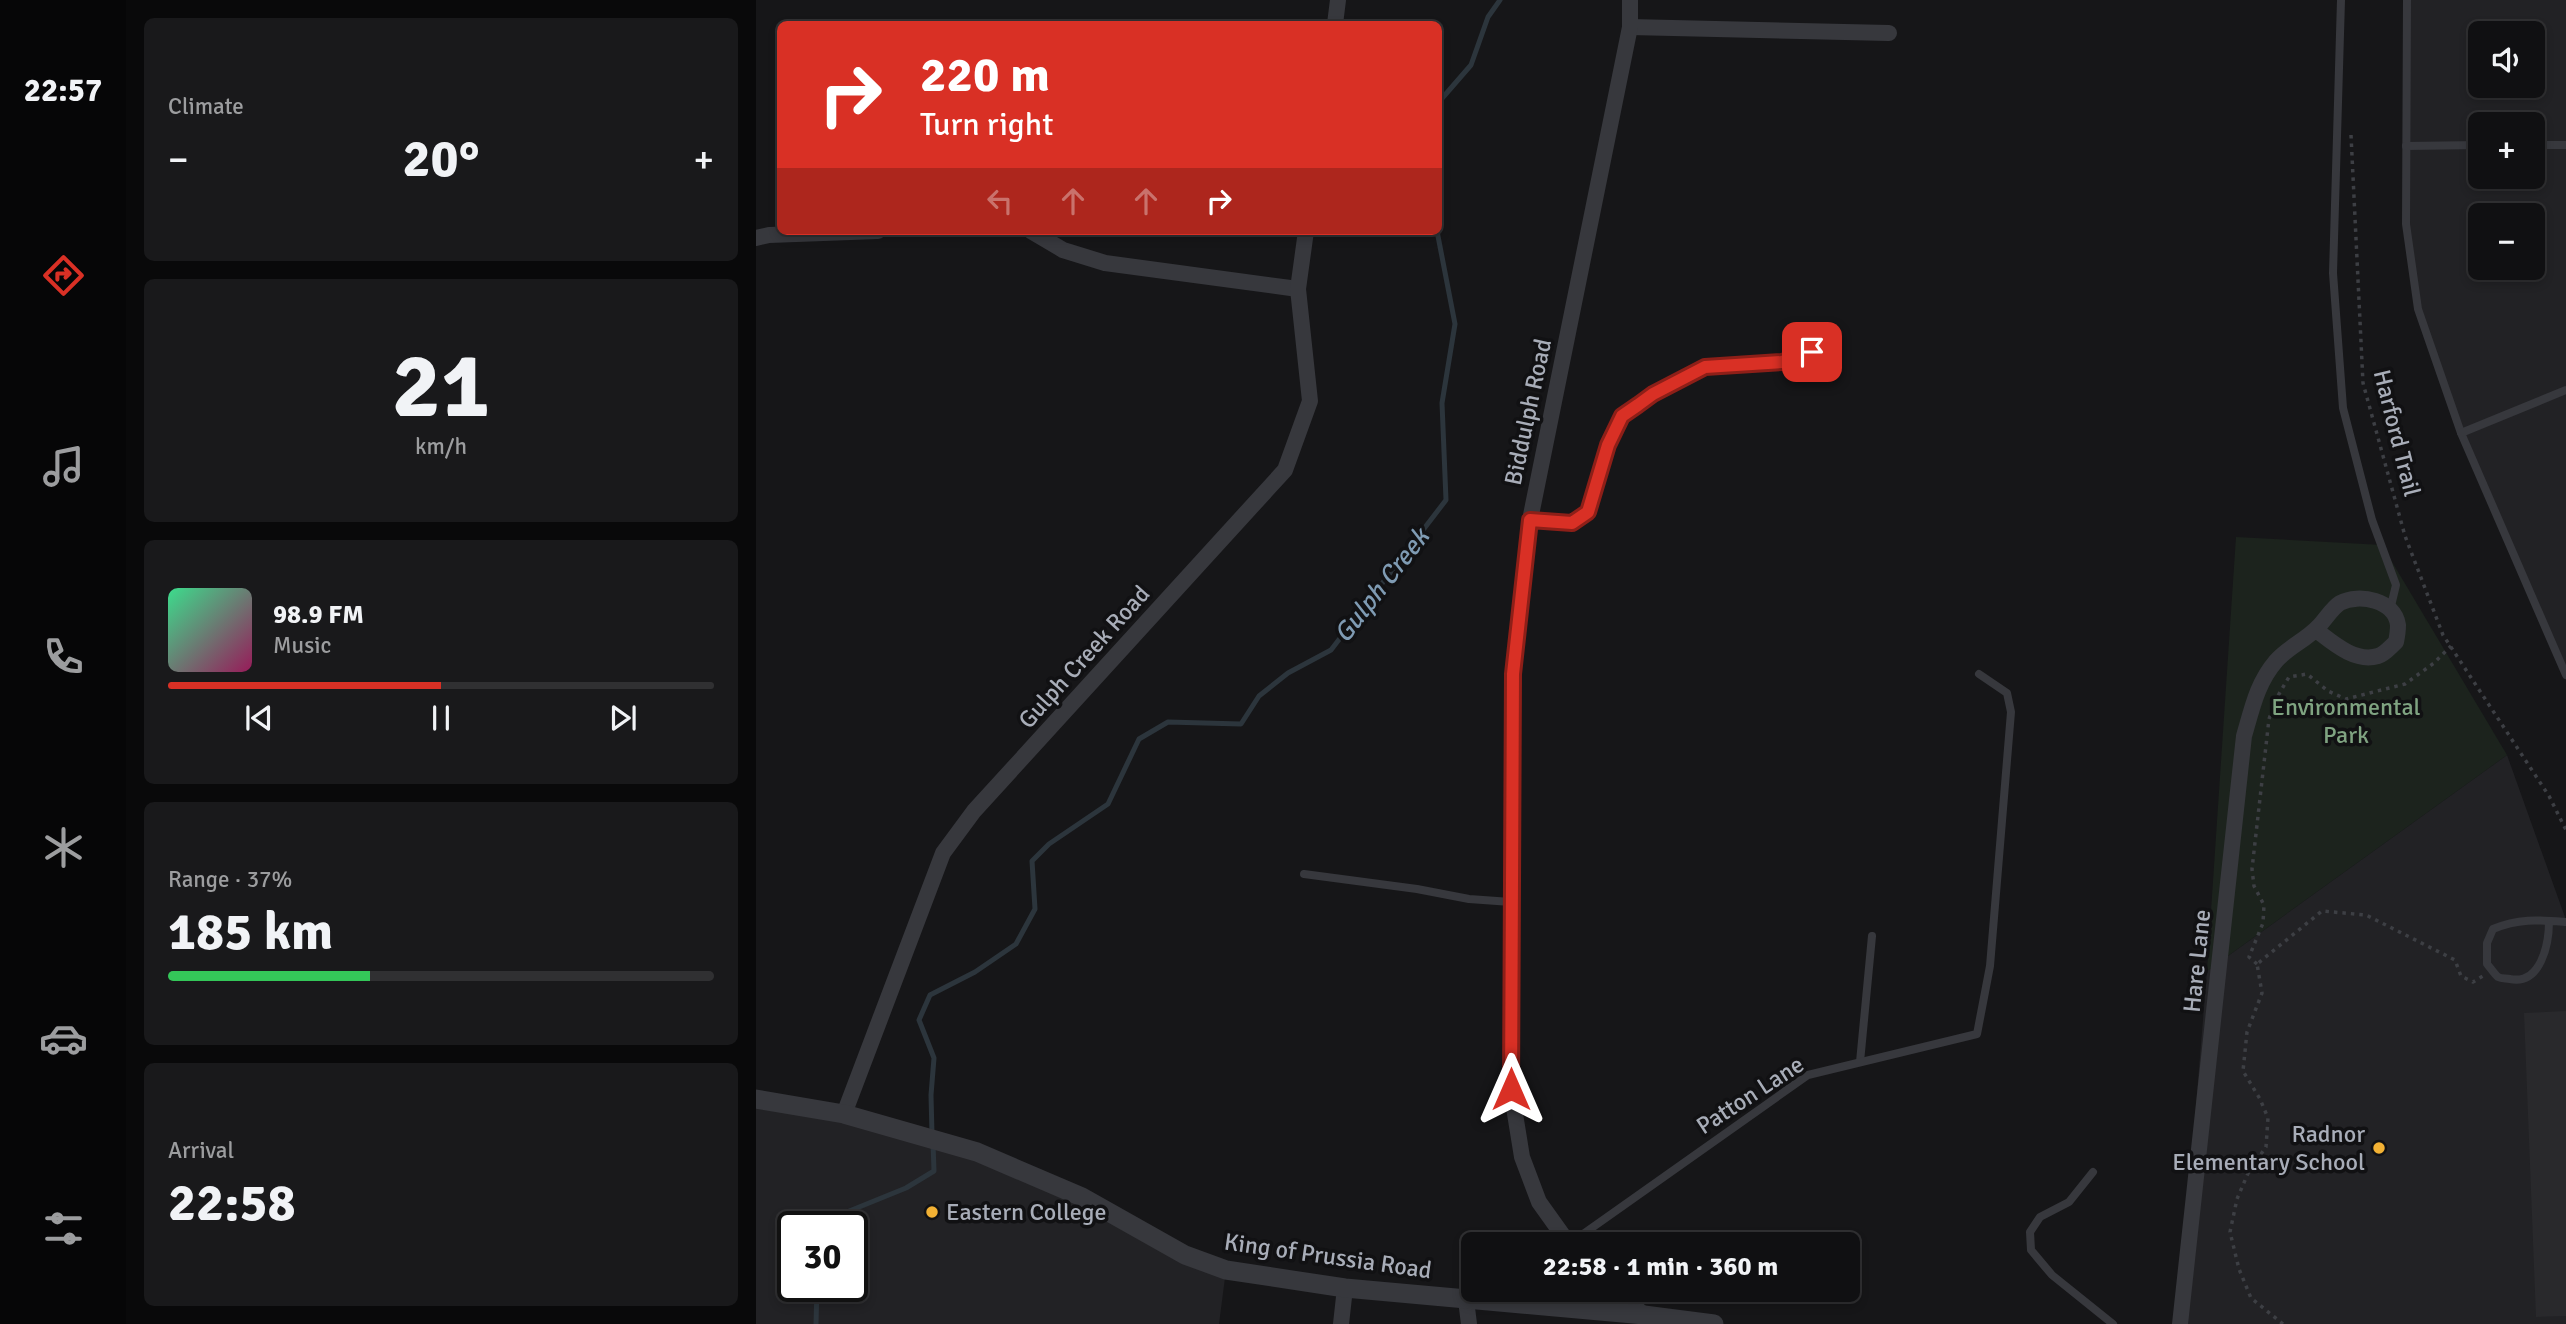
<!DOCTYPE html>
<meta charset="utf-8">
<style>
:root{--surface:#101012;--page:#19191b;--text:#f1f3f6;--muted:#9c9d9f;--line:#303032;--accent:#d93025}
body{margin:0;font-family:Signika,sans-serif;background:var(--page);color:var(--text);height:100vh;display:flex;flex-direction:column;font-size:26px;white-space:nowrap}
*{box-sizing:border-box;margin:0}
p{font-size:23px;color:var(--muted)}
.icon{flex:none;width:38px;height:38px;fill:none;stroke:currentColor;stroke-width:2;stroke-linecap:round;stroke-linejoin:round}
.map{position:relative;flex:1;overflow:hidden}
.side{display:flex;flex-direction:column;gap:18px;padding:18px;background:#09090a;width:630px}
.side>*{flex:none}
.banner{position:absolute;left:21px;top:21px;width:665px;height:214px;border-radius:10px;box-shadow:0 4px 10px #0003,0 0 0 2px var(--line);background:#d93025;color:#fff;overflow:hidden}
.buttons{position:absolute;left:1712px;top:21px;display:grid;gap:14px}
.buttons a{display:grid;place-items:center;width:77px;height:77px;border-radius:10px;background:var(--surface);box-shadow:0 4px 10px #0003,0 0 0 2px var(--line);font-size:35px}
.speed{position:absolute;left:21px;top:1211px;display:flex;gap:14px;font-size:35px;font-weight:700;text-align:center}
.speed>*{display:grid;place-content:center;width:91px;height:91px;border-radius:50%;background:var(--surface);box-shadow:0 4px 10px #0003,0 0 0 2px var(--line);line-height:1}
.speed .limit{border:4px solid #111;border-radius:10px;background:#fff;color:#111}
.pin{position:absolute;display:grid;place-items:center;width:60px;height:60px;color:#fff;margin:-30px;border-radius:14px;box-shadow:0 4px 10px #0006}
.me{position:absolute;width:77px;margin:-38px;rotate:0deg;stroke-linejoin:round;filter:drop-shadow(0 0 5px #0008)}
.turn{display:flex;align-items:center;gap:24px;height:147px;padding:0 28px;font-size:32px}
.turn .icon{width:91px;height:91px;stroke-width:2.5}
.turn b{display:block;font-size:49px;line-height:60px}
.lanes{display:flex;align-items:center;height:66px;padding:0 28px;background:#0003;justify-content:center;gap:35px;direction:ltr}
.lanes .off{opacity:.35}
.big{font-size:52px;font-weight:800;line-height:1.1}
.side .widget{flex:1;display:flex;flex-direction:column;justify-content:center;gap:10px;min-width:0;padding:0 24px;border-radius:10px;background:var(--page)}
.side .dial{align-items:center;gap:0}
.dial b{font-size:91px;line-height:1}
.song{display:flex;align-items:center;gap:21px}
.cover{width:84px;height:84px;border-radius:10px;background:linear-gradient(135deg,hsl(150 70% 55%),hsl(330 70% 35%))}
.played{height:7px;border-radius:4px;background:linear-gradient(90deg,var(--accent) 50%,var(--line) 50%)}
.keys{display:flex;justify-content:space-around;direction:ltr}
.heat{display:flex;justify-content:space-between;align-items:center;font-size:38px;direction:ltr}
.charge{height:10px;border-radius:5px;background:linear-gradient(90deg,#34c759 37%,var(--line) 0)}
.trip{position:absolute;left:705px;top:1232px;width:399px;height:70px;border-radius:10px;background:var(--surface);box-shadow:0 4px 10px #0003,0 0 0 2px var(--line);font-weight:800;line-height:70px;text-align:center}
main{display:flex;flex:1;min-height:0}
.menu{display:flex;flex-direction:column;width:126px;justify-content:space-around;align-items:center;background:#060607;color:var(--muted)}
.menu .icon{width:49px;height:49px}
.menu .selected{color:var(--accent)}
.menu b{font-size:32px;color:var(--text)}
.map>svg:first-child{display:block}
</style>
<main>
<nav class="menu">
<b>22:57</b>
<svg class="icon selected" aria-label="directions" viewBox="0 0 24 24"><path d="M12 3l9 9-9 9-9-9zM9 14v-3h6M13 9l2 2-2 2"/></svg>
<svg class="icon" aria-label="music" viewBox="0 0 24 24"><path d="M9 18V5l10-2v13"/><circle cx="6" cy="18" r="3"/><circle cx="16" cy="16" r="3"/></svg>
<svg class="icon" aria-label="phone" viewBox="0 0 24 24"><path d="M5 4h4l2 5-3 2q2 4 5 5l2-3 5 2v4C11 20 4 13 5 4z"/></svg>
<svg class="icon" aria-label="climate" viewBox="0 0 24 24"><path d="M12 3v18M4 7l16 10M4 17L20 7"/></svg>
<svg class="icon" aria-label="car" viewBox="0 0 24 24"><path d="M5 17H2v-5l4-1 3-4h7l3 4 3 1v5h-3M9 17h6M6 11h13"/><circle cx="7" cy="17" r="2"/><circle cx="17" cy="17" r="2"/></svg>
<svg class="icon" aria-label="filters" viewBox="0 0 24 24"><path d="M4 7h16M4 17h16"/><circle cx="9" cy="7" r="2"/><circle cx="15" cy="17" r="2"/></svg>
</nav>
<section class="side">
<div class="widget"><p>Climate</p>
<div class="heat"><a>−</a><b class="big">20°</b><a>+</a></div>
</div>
<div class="widget dial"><b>21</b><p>km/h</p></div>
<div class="widget">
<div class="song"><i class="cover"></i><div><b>98.9 FM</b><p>Music</p></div></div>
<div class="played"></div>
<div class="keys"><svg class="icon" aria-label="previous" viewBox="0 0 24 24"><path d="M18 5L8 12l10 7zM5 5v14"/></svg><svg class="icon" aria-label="pause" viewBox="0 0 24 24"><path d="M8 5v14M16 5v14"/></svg><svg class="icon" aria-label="next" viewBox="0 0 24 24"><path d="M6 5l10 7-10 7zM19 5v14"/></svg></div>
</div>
<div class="widget"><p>Range · 37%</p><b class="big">185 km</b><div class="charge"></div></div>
<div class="widget"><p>Arrival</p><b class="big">22:58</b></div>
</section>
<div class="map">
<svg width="1810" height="1324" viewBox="0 0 1810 1324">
<rect width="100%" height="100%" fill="#161618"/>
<g fill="#222225" fill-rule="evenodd">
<path d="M1651 0H1810V675L1705 433 1662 309 1650 224ZM1724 33H1776V86H1724ZM1724 124H1776V177H1724ZM1724 215H1776V268H1724Z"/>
<polygon points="1751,755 1810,920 1810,1324 1422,1324 1451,971"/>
<path d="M0 1099 188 1141 470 1270 463 1324H0ZM37 1227H96V1286H37Z"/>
</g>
<polygon fill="#1c231d" points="1480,537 1626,545 1751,755 1451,971"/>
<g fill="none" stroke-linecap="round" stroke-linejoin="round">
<g stroke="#2c353c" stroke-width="5">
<polyline points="682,103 715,65 732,17 744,0"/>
<polyline points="176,1134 175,1095 178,1058 163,1020 174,995 219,972 260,944 279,909 276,861 293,844 352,804 383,739 412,722 485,724 503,696 532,673 575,650 690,500 686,403 699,324 681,231"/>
<polyline points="68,1227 81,1216 150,1188 178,1171 177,1143"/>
<polyline points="60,1324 61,1286"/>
</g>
</g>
<polygon fill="#29292c" points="1810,1011 1810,1316 1780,1317 1768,1013"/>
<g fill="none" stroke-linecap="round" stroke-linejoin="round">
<g stroke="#3d3f44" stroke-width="3.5" stroke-dasharray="3.5 5" stroke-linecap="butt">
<polyline points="1595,135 1607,383 1649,536 1687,635 1793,796 1810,830"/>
<polyline points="1501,964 1493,957 1507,923 1508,905 1498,886 1496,869 1513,719 1520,699 1533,677 1551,674 1572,691 1590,699 1649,684 1678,663 1695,646"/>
<polyline points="1527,1324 1495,1298 1483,1269 1474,1232 1481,1199 1493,1171 1510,1147 1512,1118 1504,1099 1487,1071 1491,1032 1506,993 1501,964 1566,911 1610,915 1699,960 1705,976 1717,982 1727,976"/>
</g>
<g stroke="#37383d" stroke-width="8">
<polyline points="1585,0 1577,273 1587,408 1616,520 1640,585 1634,610"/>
<polyline points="1651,0 1650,224 1662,309 1705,433 1810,675"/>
<polyline points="1776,145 1810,145"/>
<polyline points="1650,146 1724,145"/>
<polyline points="1705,433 1810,390"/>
<polyline points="548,874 661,889 713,899 755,902"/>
<path d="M1793 921C1793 944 1785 985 1754 979 1750 978 1746 979 1742 977 1738 974 1734 967 1731 964V943L1737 929C1763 918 1783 920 1810 922"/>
<polyline points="1104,1062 1116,936"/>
<polyline points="1337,1172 1313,1202 1284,1217 1274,1232 1275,1250 1296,1275 1357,1324"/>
<polyline points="813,1244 1052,1075 1221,1034 1234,966 1255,712 1251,693 1223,674"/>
</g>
<g stroke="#37383d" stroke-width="16">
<polyline points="579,24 582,0"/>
<polyline points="874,27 1133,33"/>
<polyline points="275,231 307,250 349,263 542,289"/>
<polyline points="0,238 13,235 122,231"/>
<polyline points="774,520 816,523 832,512 852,445 866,416 897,394 949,367 1026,362 1057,352"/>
<polyline points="88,1114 187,853 218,811 529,470 554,401 542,289 550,231"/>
<polyline points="813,1244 783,1202 766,1157 755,1089 757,674 774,520 874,27 874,0"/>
<polyline points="861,1290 888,1315"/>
<polyline points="710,1300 713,1324"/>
<polyline points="585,1324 589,1288"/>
<path d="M1424 1324 1488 736C1496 709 1501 683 1520 661 1532 647 1550 640 1562 627 1569 620 1576 608 1584 603 1603 593 1639 600 1642 625 1642 630 1641 637 1640 642 1635 646 1629 654 1622 656 1599 663 1577 643 1560 630"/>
</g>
<polyline stroke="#37383d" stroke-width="19" points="0,1099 88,1114 221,1152 326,1197 429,1255 470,1270 589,1288 888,1315 958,1324"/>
</g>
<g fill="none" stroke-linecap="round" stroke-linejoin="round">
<defs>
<polyline id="route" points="755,1089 757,674 774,520 816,523 832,512 852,445 866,416 882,405 897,394 949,367 1026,362 1056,352"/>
</defs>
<use href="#route" stroke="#8d1f18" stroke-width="18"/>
<use href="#route" stroke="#d93025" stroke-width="12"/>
</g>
<g fill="#f2b134" stroke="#111113" stroke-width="2.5">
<circle cx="1623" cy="1148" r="7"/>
<circle cx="176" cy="1212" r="7"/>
</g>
<g text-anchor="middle" stroke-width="7" stroke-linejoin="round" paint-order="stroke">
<g font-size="24" fill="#a8adb8" stroke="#111113">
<text transform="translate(772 412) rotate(-78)" y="8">Biddulph Road</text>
<text transform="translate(1641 433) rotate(76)" y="8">Harford Trail</text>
<text transform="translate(328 657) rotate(-48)" y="8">Gulph Creek Road</text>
<text transform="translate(1441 961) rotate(-84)" y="8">Hare Lane</text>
<text transform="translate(994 1095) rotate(-33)" y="8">Patton Lane</text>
<text transform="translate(572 1256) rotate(8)" y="8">King of Prussia Road</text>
</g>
<g font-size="24" fill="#7fa381" stroke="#111113">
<text x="1590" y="715">Environmental<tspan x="1590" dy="28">Park</tspan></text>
</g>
<g font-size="24" fill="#a8adb8" stroke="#111113" text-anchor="end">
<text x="1609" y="1142">Radnor<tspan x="1609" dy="28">Elementary School</tspan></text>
<text x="190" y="1220" text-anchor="start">Eastern College</text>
</g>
<g font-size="26" font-style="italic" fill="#7f9bb3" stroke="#111113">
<text transform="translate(625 585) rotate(-52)" y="9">Gulph Creek</text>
</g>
</g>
</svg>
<div class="buttons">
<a><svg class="icon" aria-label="sound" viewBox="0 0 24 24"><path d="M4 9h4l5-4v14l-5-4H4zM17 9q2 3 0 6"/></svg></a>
<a>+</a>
<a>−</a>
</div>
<div class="speed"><div class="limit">30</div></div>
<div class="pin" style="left:1056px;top:352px;background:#d93025"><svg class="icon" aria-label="arrive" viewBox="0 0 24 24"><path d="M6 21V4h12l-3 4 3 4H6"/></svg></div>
<svg class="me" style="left:755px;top:1089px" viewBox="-20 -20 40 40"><path d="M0-17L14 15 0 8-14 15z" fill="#d93025" stroke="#fff" stroke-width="4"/></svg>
<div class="trip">22:58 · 1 min · 360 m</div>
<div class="banner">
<div class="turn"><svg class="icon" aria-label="right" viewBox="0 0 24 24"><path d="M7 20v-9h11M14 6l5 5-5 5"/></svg><div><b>220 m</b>Turn right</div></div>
<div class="lanes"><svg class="icon off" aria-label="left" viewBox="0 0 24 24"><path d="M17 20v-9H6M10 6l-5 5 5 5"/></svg><svg class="icon off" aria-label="ahead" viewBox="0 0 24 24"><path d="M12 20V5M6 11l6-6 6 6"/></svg><svg class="icon off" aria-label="ahead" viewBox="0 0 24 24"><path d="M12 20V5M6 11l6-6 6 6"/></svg><svg class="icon" aria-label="right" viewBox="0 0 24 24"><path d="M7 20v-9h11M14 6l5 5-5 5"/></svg></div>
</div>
</div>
</main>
